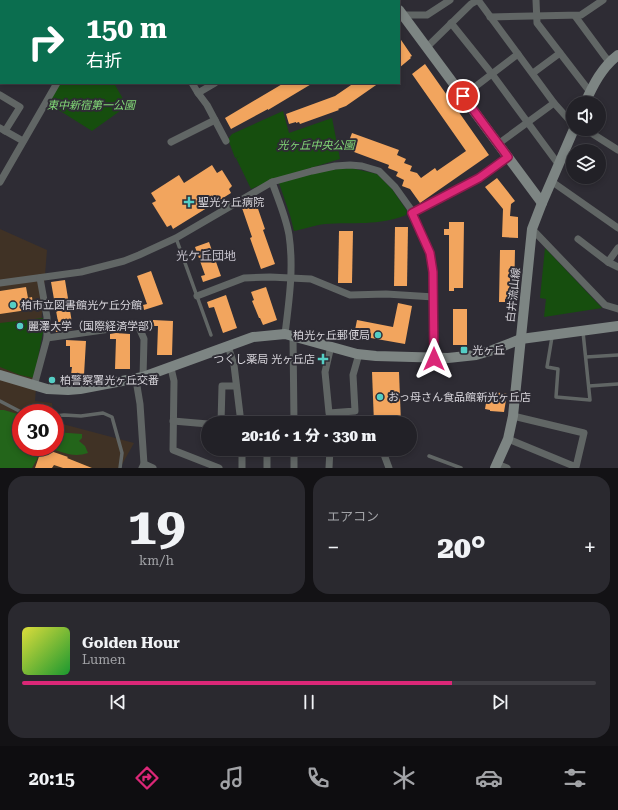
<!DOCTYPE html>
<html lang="ja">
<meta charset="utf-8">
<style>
:root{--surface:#222127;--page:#2a292f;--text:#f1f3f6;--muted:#a2a3a7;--line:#3f3e44;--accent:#db2777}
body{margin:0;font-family:"Roboto Serif","Noto Sans JP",serif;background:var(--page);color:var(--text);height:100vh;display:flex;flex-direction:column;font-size:15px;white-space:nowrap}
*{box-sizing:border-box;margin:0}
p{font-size:13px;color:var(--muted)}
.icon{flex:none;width:22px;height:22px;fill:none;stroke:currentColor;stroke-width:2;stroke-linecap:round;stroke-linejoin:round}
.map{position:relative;height:468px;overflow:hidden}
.sheet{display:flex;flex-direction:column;gap:8px;padding:8px;background:#131215;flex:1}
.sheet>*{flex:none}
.guide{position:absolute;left:0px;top:0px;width:400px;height:84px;box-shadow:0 2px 6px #0003,0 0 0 1px var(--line);background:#0b6e4f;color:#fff;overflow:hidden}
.fabs{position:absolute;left:566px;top:96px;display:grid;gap:8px}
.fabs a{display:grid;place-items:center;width:40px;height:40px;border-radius:50%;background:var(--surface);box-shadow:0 2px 6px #0003,0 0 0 1px var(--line);font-size:20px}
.speed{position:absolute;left:12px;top:404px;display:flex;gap:8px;font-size:20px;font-weight:700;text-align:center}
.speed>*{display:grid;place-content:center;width:52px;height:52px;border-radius:50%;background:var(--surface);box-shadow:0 2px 6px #0003,0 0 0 1px var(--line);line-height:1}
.speed .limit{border:6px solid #d22;background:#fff;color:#111}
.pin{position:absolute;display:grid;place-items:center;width:34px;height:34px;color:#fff;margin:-17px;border:2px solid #fff;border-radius:50%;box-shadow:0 1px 4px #0007}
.me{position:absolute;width:44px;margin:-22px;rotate:0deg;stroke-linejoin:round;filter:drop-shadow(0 0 3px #0008)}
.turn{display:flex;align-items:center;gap:14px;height:84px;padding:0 20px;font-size:18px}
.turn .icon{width:52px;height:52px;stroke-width:2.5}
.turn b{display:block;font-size:28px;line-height:34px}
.big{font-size:30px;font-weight:800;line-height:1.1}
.sheet .card{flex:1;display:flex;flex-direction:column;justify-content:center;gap:6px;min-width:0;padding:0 14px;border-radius:16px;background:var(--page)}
.sheet .dial{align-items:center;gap:0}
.dial b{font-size:52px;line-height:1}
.song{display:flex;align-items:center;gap:12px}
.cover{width:48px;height:48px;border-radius:6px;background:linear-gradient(135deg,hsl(60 70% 55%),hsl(130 70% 35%))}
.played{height:4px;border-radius:2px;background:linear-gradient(90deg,var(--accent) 75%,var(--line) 75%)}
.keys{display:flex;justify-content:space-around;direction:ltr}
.heat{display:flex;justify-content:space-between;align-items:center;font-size:22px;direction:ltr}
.sheet .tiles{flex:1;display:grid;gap:8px;grid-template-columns:1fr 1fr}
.card:last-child{grid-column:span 2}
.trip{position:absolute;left:201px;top:416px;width:216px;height:40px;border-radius:20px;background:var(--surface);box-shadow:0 2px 6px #0003,0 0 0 1px var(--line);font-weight:800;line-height:40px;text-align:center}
.tab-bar{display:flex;height:64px;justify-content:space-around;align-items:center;background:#0e0d10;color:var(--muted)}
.tab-bar .icon{width:28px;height:28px}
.tab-bar .on{color:var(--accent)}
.tab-bar b{font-size:18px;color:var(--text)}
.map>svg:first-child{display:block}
</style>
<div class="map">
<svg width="618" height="468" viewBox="0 0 618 468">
<rect width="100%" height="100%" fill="#2e2c34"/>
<polygon fill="#403225" points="0,229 47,250 35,401 52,403 53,413 21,413 21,447 55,447 55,422 134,443 120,468 0,468"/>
<g fill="#164e0e">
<polygon points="57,83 114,83 127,106 92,131 46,102"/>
<polygon points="283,111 289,133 332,118 340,159 278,178 251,189 236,158 240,156 235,158 228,139 232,134"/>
<path d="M351 168 377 174 392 189 407 211 406 215C379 226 353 222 325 224 315 225 304 229 294 231L290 215 279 183C302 176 326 169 351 168Z"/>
<polygon points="545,248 602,308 544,317 546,299 540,298"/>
<polygon points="43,318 43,332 34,378 20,375 0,367 0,323"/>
</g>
<g fill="#23651a">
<polygon points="0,410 4,410 21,415 21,447 40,447 37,459 32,468 0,468"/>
<path d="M55 432 82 434V438L79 441 85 446 88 453C73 458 61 452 47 447H55Z"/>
</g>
<g fill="#f2a55e">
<polygon points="399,37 412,56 410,57 411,58 399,68"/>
<polygon points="425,64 489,155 420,203 410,189 402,186 404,180 396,176 398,172 388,168 389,165 346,149 352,133 399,150 397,155 406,159 404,163 412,166 410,171 417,173 421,178 435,168 437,171 466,151 412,74"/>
<polygon points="284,83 313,83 268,110 268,109 231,129 225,118"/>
<polygon points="354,83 379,83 346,106 338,109 339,110 300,124 299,122 296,123 296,122 289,124 286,114 335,96"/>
<polygon points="212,165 217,173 222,170 232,186 229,189 231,193 173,229 171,225 167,227 152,203 156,201 151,193 179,175 184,183"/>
<polygon points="497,178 515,201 511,204 510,216 518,217 518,238 502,237 503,209 485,187"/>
<polygon points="256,203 265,229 263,230 275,264 261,269 250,238 252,237 242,208"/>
<polygon points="449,222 464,222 463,288 454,288 454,291 449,291 449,235 444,235 444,229 449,229"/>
<polygon points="395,227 408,227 407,286 394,286"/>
<polygon points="339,231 353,231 352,283 338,283"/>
<polygon points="209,242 221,276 203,282 201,276 205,275 195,247"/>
<polygon points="500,250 515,250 514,299 505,299 505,302 499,302"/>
<polygon points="151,271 163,304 144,310 143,305 147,304 137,276"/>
<polygon points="65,280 73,329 56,332 55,324 57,324 57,322 58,322 51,282"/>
<polygon points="26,287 28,298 32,297 34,309 0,314 0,291"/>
<polygon points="266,287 277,320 263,325 260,318 259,318 252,301 254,300 251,292"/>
<polygon points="226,295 237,328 223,333 214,307 209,308 207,302"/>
<polygon points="398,303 412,306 405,344 354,335 357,320 393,327"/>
<rect x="453" y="309" width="14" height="36"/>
<polygon points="153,320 173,321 172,355 157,355 158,326 153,326"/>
<polygon points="116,333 130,334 130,369 115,369 116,339 110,339 110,334"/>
<polygon points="66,340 86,341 84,375 71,375 72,367 70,367 70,346 66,346"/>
<polygon points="372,372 399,372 401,423 374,423"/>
<polygon points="488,391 507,394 504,412 490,411 490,410 485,409"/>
<polygon points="42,448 68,457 67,458 92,468 63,468 54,465 52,468 35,468"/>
</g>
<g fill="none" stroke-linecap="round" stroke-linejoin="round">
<g stroke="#616665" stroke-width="3.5">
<polyline points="176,238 211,335"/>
<polyline points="552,337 547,367 558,369 556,397 590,400 583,332"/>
<polyline points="586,357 618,355"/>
<polyline points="589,386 618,384"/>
<polyline points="0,401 23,413"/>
<polyline points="55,416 64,415 81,416 103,413 112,417 122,453 120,468"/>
<polyline points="429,456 461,468"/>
</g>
<g stroke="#616665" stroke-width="7">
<polyline points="126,0 127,1"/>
<polyline points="478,0 554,103 571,122 573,123"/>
<polyline points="536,0 537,23 587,88 591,90"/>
<polyline points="22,1 23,0"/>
<polyline points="194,1 195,0"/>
<polyline points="218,1 219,0"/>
<polyline points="337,1 339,0"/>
<polyline points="403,15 427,15 450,0"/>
<polyline points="575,16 606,58 611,61"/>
<polyline points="490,17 581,15 603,0"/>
<polyline points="451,23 492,74 556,161 559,163"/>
<polyline points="0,31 1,29"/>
<polyline points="427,47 471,4 478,0"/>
<polyline points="533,73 560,53"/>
<polyline points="192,83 198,93 215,83"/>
<polyline points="198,93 207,105 226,141"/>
<polyline points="0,95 20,107 5,131"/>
<polyline points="463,96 518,54"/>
<polyline points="0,128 23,141"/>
<polyline points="585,129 618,150"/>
<polyline points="171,142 215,120"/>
<polyline points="498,144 554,103"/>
<polyline points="551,181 618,228"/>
<polyline points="0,182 57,83"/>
<path d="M272 182C278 199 286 217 289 235 294 268 289 301 285 334"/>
<polyline points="412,213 479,178 508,157"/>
<polyline points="532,229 605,305 618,309"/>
<polyline points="578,239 608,262 618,248"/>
<polyline points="608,262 618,267"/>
<polyline points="0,283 81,272 124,261 139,255 176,238 272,182 312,171 335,166 350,165 362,166 379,171 395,187 410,208 430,253 433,272 434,359"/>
<polyline points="197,296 244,278 270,277 311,279 350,295 386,294 434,297"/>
<polyline points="293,336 294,423"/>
<polyline points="47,338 138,325 144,339 143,377"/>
<polyline points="228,346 234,365 241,423"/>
<polyline points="331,346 325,372 329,413 355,411 353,375 359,354"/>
<polyline points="171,368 174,381 173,450 219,468"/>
<polyline points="136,380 140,404 144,464 142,468"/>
<polyline points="34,386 47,338 47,317 40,278"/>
<polyline points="173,421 208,424"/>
<polyline points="221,423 222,386 236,386"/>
<polyline points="508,439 576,467 584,433 513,416"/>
<polyline points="242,449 242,468"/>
<polyline points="267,449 267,468"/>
<polyline points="294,449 294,468"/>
<polyline points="382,449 389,468"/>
<polyline points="144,464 153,468"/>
<polyline points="497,464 507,468"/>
<polyline points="329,468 330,449"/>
</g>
<g stroke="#7d8583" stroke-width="10">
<polyline points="392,0 393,1"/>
<polyline points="399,10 542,203"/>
<path d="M585 103C593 85 602 67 618 55"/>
<polyline points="0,375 47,389 68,390 80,389 143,377 253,337 285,334 357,354 376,356 448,358 476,355 493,350 521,339 618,326"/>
<polyline points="495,468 508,439 513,416 532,229 542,203 574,129"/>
</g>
</g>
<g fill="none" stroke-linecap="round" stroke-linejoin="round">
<defs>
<polyline id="route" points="434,359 433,272 430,253 412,213 479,178 508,157 463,96"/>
</defs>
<use href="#route" stroke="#8e194d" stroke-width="10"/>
<use href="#route" stroke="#db2777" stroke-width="7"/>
</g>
<g fill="#55cec5" stroke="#2e2c34" stroke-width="1.5">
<path d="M187 196h4v4h4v4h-4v4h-4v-4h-4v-4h4z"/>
<circle cx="13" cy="305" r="4"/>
<circle cx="20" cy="326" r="4"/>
<circle cx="378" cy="335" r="4"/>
<rect x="460" y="346" width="8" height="8" rx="2"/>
<path d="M321 353h4v4h4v4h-4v4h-4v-4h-4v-4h4z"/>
<circle cx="52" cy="380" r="4"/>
<circle cx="380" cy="397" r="4"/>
</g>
<g text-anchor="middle" stroke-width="4" stroke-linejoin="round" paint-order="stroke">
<g font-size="11" font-style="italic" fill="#82d877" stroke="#2e2c34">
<text x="91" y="109">東中新宿第一公園</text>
<text x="316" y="149">光ヶ丘中央公園</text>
</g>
<g font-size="11" fill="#d6d4da" stroke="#2e2c34" text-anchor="start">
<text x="198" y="206">聖光ヶ丘病院</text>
<text x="21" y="309">柏市立図書館光ケ丘分館</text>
<text x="28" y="330">麗澤大学（国際経済学部）</text>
<text x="370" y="339" text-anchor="end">柏光ヶ丘郵便局</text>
<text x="472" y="354">光ヶ丘</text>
<text x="315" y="363" text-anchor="end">つくし薬局 光ヶ丘店</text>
<text x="60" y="384">柏警察署光ヶ丘交番</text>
<text x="388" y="401">おっ母さん食品館新光ヶ丘店</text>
</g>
<g font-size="11" fill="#d6d4da" stroke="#2e2c34">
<text transform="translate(513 295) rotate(-84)" y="4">白井流山線</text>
</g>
<g font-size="12" fill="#c6c3cd" stroke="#2e2c34">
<text x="206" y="260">光ケ丘団地</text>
</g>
</g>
</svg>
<div class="fabs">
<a><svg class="icon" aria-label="sound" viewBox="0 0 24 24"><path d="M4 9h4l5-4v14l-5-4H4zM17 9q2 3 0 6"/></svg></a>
<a><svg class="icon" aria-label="layers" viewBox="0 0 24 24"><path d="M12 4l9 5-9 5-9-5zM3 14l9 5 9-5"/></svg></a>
</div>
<div class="speed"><div class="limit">30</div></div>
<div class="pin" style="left:463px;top:96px;background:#d93025"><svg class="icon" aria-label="arrive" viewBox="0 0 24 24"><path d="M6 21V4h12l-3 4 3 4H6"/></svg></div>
<svg class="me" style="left:434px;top:359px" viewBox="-20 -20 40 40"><path d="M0-17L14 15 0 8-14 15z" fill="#db2777" stroke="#fff" stroke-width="4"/></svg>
<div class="trip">20:16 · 1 分 · 330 m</div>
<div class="guide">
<div class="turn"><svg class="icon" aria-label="right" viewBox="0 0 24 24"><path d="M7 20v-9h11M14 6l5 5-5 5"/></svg><div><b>150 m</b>右折</div></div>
</div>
</div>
<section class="sheet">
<div class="tiles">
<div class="card dial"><b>19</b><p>km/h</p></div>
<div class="card"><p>エアコン</p>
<div class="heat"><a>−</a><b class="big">20°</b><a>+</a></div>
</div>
<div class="card">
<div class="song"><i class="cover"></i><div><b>Golden Hour</b><p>Lumen</p></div></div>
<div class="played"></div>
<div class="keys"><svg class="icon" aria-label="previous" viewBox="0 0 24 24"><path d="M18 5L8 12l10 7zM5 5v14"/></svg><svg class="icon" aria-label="pause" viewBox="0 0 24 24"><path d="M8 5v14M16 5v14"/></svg><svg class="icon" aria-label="next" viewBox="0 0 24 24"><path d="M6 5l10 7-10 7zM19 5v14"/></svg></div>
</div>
</div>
</section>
<nav class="tab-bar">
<b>20:15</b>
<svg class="icon on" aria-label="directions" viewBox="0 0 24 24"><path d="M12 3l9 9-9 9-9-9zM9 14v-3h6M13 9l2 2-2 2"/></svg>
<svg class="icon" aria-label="music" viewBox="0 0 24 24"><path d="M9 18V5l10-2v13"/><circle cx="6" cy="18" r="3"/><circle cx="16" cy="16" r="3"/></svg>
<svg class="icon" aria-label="phone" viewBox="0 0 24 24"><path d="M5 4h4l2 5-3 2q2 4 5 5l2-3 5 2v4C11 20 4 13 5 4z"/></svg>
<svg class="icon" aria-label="climate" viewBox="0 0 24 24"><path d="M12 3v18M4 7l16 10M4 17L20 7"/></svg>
<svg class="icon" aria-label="car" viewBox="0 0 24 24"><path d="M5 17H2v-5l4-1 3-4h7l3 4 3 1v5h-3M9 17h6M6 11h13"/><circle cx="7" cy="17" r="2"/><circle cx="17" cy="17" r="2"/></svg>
<svg class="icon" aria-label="filters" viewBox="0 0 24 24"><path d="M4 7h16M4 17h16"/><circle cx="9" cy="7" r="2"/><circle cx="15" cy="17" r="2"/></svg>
</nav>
